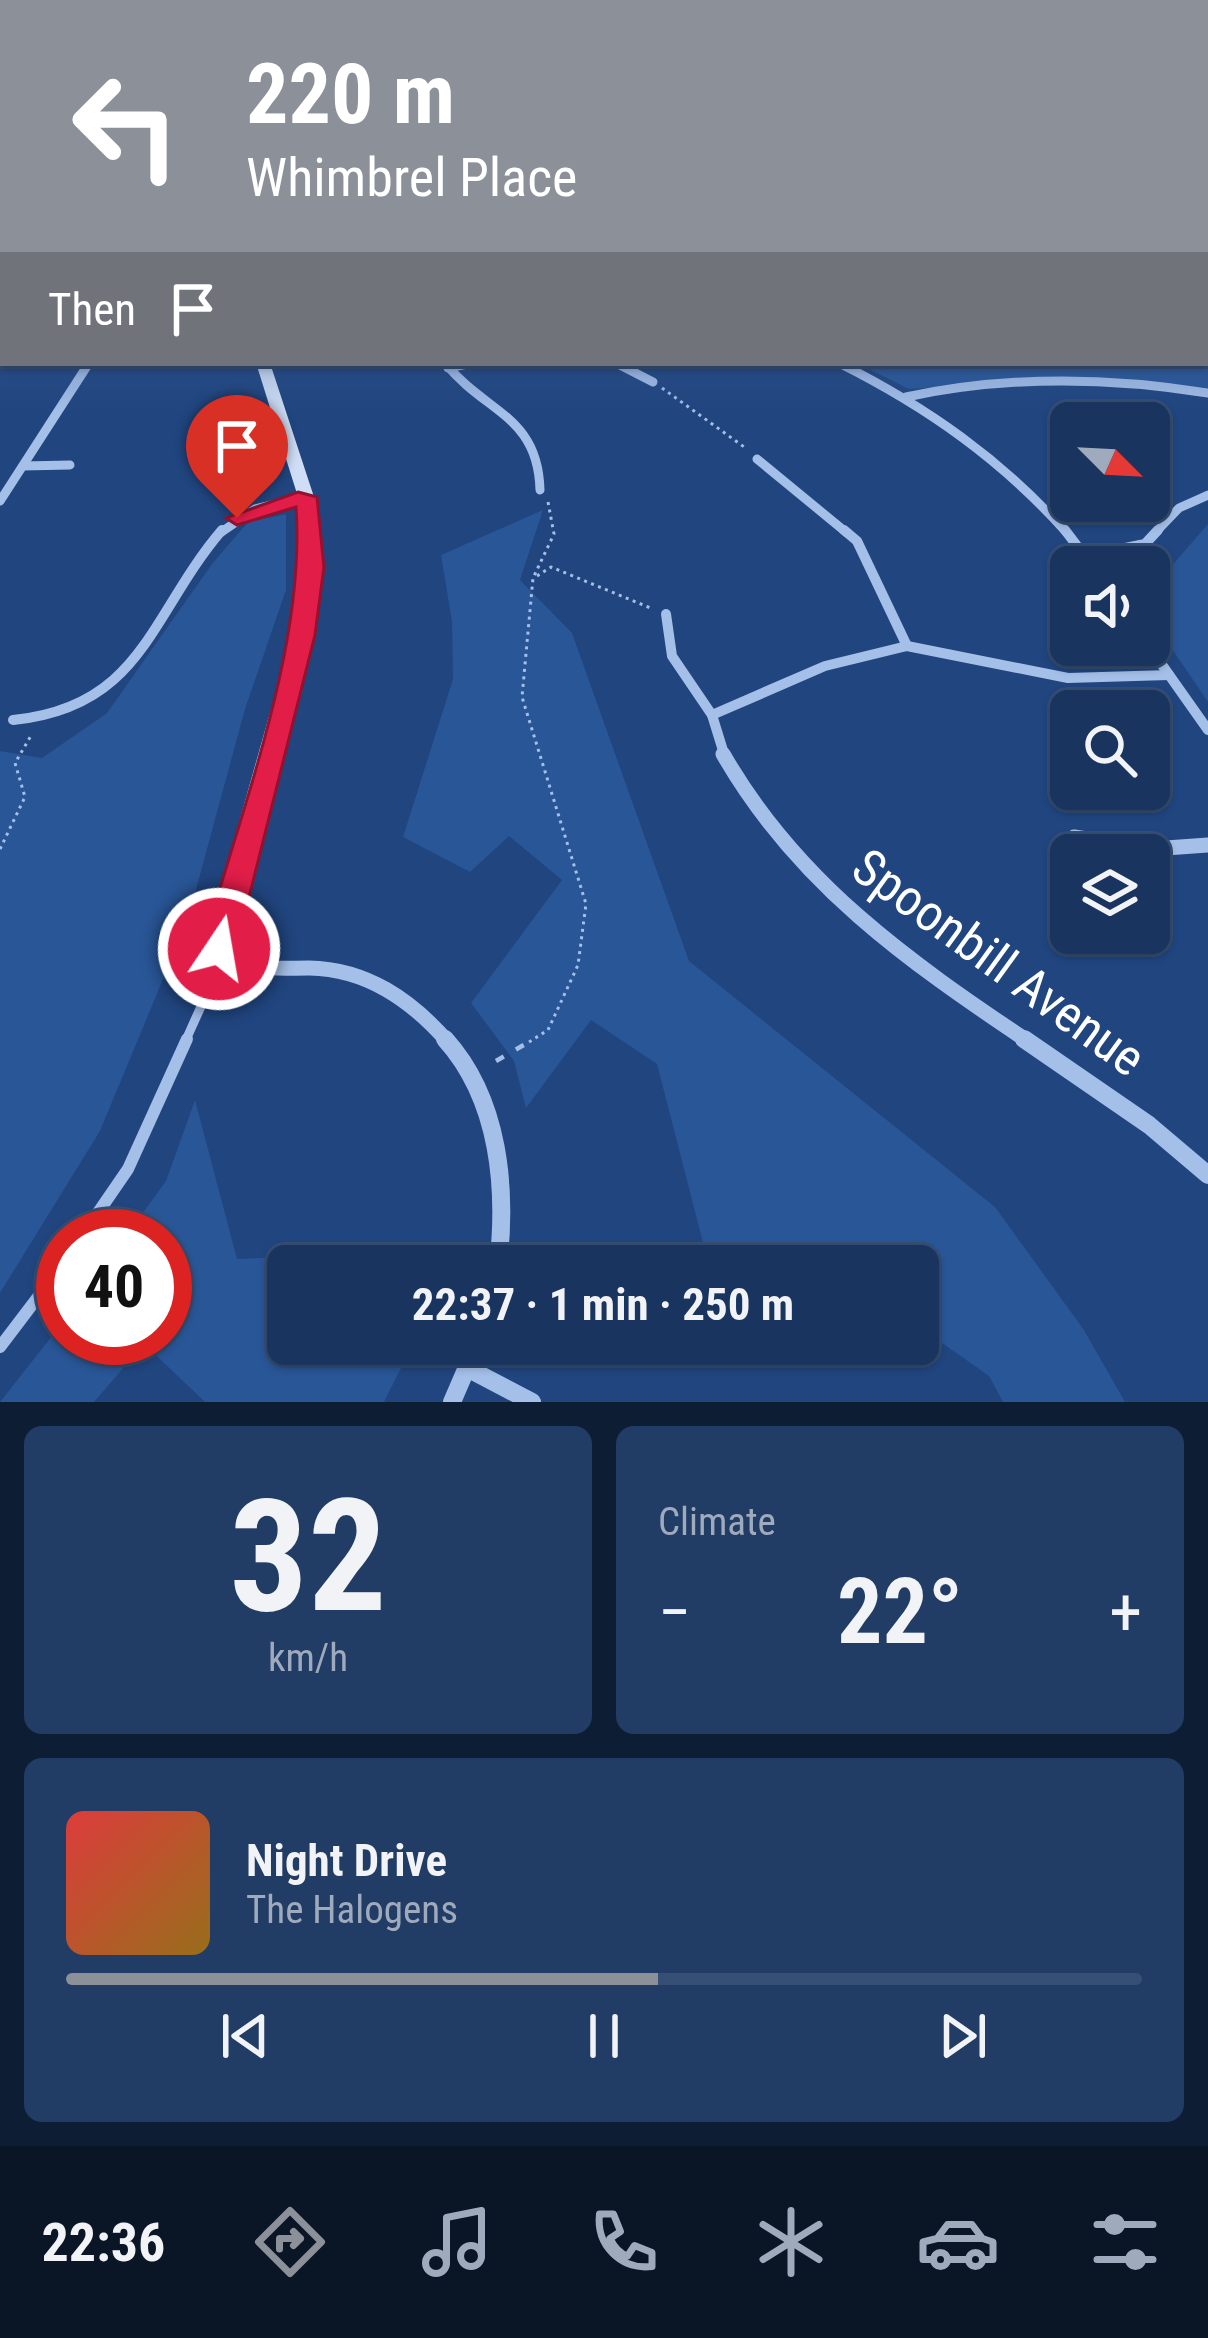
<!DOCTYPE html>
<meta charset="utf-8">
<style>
:root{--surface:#18345f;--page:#213c65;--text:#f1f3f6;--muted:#9faabd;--line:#364f74;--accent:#8c9099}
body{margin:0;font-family:"Roboto Condensed",sans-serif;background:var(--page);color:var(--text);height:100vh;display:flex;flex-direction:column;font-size:45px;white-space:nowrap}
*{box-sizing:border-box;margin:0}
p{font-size:39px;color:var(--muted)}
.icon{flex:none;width:66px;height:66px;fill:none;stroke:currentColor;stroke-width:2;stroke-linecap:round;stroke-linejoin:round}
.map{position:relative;height:1402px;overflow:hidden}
.drawer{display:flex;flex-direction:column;gap:24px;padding:24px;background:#0d1d34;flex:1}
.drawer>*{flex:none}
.guide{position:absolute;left:0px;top:0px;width:1209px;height:366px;box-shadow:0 3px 9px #0004,0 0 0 3px var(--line);background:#8c9099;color:#fff;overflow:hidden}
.needle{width:78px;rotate:114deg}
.tools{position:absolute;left:1050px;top:402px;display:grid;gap:24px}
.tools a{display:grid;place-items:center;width:120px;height:120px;border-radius:18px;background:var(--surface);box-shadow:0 3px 9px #0004,0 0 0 3px var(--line);font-size:60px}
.speed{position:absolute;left:36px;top:1209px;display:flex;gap:24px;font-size:60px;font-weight:700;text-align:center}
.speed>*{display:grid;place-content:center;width:156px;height:156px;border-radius:50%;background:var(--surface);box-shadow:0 3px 9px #0004,0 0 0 3px var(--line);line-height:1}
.speed .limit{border:18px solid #d22;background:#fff;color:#111}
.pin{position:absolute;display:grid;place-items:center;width:102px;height:102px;color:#fff;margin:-123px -51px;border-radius:50% 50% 50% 0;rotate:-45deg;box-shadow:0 0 12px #0007}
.pin .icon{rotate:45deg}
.me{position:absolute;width:132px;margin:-66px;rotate:12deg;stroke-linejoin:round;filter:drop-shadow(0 0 9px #0008)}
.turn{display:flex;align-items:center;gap:42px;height:252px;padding:0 48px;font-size:54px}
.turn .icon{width:156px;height:156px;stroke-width:2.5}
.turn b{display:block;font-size:84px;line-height:102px}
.then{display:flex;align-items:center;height:114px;padding:0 48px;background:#0003;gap:24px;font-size:45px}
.big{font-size:90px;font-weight:700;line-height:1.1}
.drawer .tile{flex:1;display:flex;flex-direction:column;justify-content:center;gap:18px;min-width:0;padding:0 42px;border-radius:18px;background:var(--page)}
.drawer .dial{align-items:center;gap:0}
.dial b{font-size:156px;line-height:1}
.song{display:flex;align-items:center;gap:36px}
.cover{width:144px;height:144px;border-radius:18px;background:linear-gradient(135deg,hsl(0 70% 55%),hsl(40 70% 35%))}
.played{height:12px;border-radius:6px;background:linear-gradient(90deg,var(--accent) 55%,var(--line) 55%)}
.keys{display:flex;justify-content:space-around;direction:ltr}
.heat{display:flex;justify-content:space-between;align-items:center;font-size:66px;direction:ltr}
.drawer .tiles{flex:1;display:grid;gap:24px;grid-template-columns:1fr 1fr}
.tile:last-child{grid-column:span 2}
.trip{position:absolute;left:267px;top:1245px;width:672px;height:120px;border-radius:18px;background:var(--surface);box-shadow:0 3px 9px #0004,0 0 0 3px var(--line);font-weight:700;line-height:120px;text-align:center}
.dock{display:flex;height:192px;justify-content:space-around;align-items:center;background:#0a1526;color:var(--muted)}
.dock .icon{width:84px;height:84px}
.dock .on{color:var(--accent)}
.dock b{font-size:54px;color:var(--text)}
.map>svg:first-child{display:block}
</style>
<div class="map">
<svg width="1208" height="1402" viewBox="0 0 1208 1402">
<rect width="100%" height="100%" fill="#20457f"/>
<g fill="#295697">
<polygon points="1208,217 1208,388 1062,379 909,389 857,363 1206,363"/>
<polygon points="543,510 520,580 572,633 689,961 995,1207 1084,1330 1125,1402 1003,1402 989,1376 918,1326 918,1266 709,1266 657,1064 591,1020 526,1108 514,1061 471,1003 562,880 509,836 470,872 403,837 453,679 452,622 441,555"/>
<polygon points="286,514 286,590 245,709 188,919 100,1131 0,1293 0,751 42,758 107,713 212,564 248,522"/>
<polygon points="1208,524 1208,702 1149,615 1149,572 1169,569"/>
<polygon points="195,1100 237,1259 461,1250 453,1266 288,1266 288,1344 413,1344 384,1402 205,1402 144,1344 94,1402 0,1402 63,1322 63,1338 165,1338 165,1236 126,1236 166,1181"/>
</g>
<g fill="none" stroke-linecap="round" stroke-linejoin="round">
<g stroke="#a4bfe8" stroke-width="3" stroke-dasharray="3 4.5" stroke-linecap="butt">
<polyline points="662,388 747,449"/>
<polyline points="537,576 551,567 653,609"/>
<polyline points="0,849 25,797 15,763 32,734"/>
<polyline points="529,1042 548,1030 578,965 586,904 522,697 533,578 554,534 548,502"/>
</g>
<polyline stroke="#a4bfe8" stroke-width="4.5" stroke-dasharray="9 14" stroke-linecap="butt" points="496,1061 534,1039"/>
<polyline stroke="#a4bfe8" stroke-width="9" points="185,1042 222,960"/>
<g stroke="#a4bfe8" stroke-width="12">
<polyline points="82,1236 128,1169 187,1039"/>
<polyline points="0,1347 63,1264"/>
</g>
<g stroke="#a4bfe8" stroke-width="9">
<path d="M445 363C485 413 538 415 540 490"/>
<polyline points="616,363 653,382"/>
<path d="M839 363C927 407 1002 460 1067 533"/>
<polyline points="448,368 472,363"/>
<path d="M906 397C1004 376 1109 377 1208 393"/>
<polyline points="757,459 847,533"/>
<polyline points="23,466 70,465"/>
<polyline points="0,501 89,363"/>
<polyline points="220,533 255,509 306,497"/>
<polyline points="1155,533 1179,508 1208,495"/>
</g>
<g stroke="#a4bfe8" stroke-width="10">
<polyline points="844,530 857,541 907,646"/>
<polyline points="1065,530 1093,567"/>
<polyline points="1086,556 1145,544 1158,530"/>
<polyline points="666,614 672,656 712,715 725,757"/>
<polyline points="1148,645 1208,730"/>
<polyline points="712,715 825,666 907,646 1068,678 1169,675"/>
<path d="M13 720C143 707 150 614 222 530"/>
</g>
<g stroke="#a4bfe8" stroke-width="15">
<path d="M723 754C797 883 908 961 1029 1042"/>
<polyline points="1074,837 1152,849 1208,845"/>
<path d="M225 957C252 971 280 968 309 968 367 969 411 1000 448 1042"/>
</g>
<g stroke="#a4bfe8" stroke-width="18">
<path d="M445 1039C500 1100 507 1189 498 1266"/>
<polyline points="1024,1039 1149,1125 1208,1175"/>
<polyline points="469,1369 532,1402"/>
<polyline points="452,1402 477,1344"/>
</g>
<polygon fill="#cfdef6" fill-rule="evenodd" points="256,363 270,363 314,497 321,567 312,635 232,939 238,957 234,966 225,970 216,966 206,939 292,635 303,567 298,497"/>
</g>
<linearGradient id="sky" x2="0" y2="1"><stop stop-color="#122646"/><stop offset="0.52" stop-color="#3c5c90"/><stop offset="1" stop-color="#3c5c90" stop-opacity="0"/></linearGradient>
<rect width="1208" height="414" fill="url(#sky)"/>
<path fill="#e11d48" stroke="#92132f" stroke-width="3" d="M298 492 317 497 324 567 315 635 236 949 231 960 219 965 207 960 202 949C240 812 306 647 296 507L237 525 226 518Z"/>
<g text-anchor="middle" stroke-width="12" stroke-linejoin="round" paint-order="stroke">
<g font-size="51" fill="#fff" stroke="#20457f">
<text transform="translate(999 962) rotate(36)" y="18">Spoonbill Avenue</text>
</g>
</g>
</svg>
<div class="tools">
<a><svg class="needle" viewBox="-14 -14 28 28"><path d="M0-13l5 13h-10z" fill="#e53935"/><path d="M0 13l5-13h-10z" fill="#9faabd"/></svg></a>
<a><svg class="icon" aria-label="sound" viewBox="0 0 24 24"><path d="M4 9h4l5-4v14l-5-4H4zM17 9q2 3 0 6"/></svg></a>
<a><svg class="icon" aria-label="search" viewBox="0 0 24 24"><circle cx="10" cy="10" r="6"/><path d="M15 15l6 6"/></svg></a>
<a><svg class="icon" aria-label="layers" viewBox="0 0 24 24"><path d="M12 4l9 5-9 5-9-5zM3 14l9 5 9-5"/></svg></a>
</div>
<div class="speed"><div class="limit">40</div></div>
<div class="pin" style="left:237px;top:518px;background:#d93025"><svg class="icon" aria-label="arrive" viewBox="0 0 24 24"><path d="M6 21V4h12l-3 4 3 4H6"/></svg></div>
<svg class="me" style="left:219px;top:949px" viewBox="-20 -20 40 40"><circle r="17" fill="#e11d48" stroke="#fff" stroke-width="3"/><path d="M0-11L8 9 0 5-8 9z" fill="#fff"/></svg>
<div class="trip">22:37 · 1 min · 250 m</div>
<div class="guide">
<div class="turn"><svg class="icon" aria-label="left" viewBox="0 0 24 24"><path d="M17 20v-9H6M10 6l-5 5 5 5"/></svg><div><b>220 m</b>Whimbrel Place</div></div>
<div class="then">Then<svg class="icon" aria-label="arrive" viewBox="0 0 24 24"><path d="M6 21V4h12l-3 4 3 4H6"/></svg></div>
</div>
</div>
<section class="drawer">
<div class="tiles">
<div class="tile dial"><b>32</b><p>km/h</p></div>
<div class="tile"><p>Climate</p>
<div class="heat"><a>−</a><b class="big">22°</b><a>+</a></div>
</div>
<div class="tile">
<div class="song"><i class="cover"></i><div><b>Night Drive</b><p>The Halogens</p></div></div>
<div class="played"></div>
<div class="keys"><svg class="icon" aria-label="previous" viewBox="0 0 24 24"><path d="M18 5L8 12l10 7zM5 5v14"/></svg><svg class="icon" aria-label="pause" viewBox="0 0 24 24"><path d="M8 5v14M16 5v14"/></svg><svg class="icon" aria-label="next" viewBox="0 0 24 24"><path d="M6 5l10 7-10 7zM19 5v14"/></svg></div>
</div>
</div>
</section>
<nav class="dock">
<b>22:36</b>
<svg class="icon on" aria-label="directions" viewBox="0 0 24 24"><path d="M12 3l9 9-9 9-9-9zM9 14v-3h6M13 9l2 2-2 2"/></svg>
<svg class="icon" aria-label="music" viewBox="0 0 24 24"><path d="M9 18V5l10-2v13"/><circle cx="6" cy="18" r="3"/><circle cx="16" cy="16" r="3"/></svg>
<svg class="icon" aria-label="phone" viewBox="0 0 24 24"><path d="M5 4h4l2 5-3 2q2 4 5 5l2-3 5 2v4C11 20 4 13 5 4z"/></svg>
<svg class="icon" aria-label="climate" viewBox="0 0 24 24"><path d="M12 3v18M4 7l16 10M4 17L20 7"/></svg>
<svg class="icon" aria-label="car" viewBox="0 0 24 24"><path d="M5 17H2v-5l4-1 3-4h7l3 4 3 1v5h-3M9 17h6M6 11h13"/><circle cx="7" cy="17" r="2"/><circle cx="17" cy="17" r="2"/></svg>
<svg class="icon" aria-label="filters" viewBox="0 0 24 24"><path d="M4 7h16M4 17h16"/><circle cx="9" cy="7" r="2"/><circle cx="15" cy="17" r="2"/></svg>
</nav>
